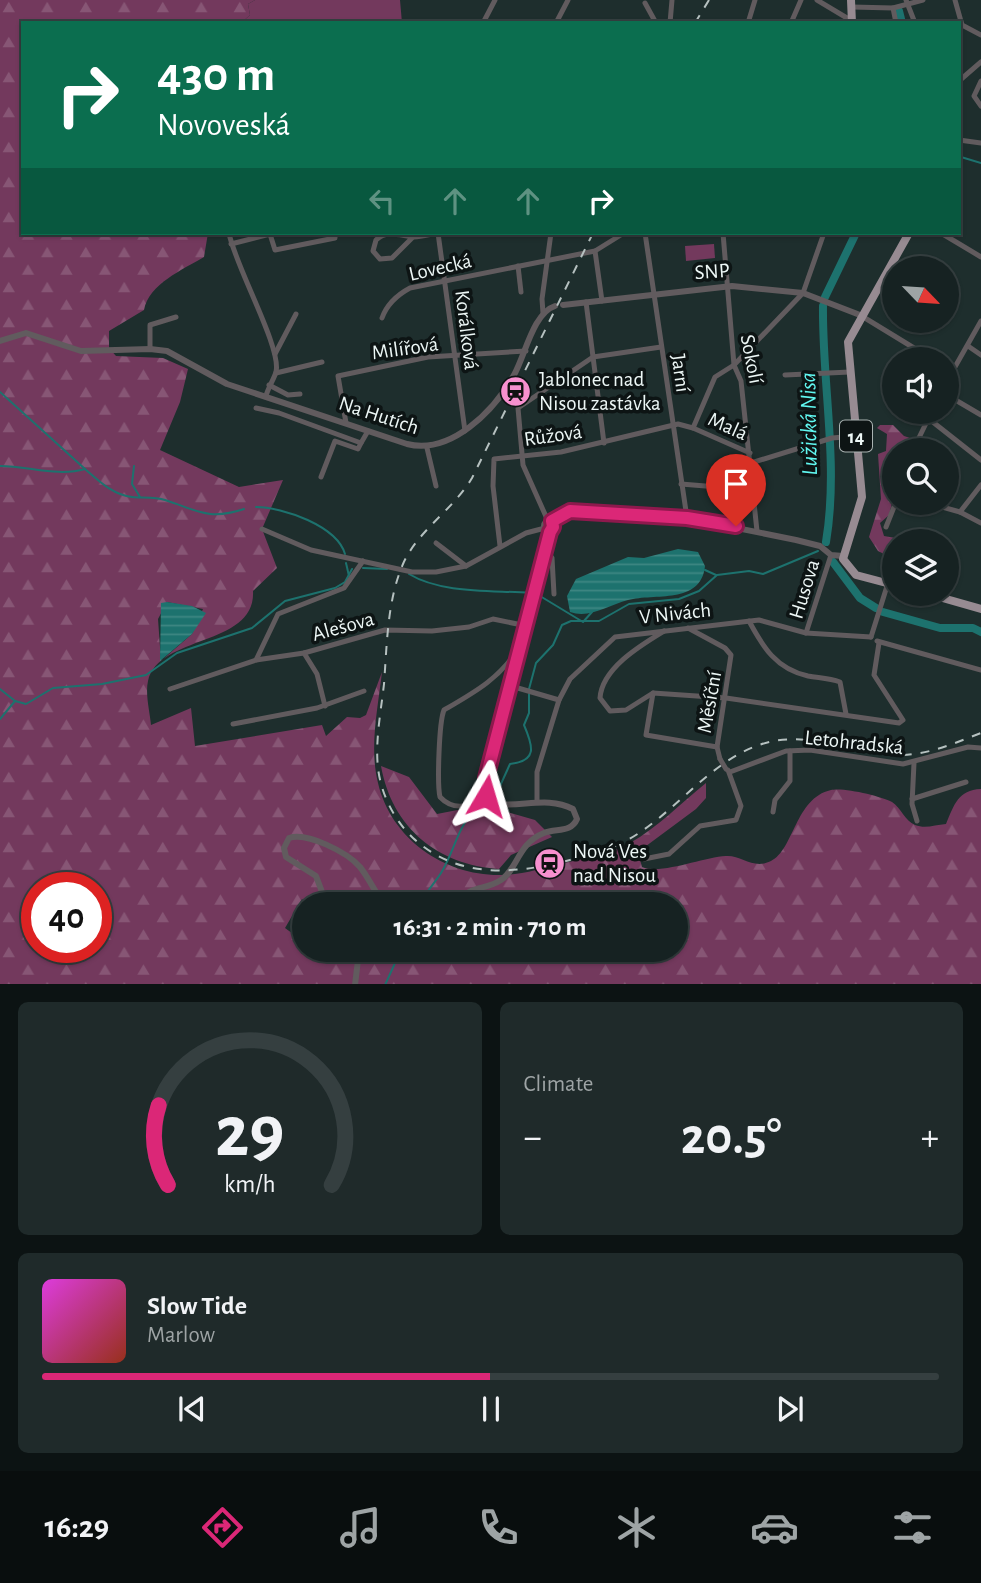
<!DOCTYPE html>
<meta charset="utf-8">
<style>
:root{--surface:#162222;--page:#1f2a2a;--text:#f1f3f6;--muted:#9ea4a5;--line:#353f40;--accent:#db2777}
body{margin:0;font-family:"Alegreya Sans",sans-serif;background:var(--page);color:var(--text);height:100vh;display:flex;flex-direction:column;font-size:26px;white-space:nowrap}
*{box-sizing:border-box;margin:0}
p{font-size:23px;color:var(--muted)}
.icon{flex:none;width:38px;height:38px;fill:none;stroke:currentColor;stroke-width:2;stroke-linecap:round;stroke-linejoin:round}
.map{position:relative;height:984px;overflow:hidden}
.panel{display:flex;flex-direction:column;gap:18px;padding:18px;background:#0c1313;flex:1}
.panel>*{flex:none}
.top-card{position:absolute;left:21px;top:21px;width:940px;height:214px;border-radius:0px;box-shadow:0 2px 5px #0004,0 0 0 2px var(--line);background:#0b6e4f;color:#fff;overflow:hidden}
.needle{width:46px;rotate:115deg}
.tools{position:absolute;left:882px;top:256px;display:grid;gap:14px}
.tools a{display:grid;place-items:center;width:77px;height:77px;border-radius:50%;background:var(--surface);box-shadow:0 2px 5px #0004,0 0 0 2px var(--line);font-size:35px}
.speed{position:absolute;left:21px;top:872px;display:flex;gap:14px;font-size:35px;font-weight:700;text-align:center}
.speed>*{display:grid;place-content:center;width:91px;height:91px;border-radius:50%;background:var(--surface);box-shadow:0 2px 5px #0004,0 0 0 2px var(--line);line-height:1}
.speed .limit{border:10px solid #d22;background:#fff;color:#111}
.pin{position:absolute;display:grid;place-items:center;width:60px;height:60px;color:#fff;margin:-72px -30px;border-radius:50% 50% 50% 0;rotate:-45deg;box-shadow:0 0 7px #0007}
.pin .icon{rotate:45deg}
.me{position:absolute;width:77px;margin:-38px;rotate:7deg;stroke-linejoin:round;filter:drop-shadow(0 0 5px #0008)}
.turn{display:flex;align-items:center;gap:24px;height:147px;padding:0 21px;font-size:32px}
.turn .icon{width:91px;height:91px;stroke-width:2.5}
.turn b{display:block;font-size:49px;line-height:60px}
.lanes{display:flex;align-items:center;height:66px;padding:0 21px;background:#0003;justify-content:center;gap:35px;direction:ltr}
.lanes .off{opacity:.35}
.big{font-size:52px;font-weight:700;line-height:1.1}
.panel .card{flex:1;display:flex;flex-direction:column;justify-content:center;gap:10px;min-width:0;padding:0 24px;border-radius:10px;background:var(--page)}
.panel .dial{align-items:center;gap:0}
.dial svg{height:182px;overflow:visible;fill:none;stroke:var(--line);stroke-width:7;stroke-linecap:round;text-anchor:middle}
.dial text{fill:var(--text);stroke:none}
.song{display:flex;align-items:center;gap:21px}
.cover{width:84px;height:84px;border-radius:10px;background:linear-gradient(135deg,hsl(300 70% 55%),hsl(10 70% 35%))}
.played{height:7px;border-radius:4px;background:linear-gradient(90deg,var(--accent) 50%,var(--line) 50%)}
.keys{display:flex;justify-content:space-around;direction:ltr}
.heat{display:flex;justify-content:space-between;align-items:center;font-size:38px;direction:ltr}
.panel .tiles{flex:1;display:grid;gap:18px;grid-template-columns:1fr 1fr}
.card:last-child{grid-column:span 2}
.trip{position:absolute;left:292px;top:892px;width:396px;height:70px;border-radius:35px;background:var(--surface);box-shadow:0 2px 5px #0004,0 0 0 2px var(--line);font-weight:700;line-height:70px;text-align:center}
.tabs{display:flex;height:112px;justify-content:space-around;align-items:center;background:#090e0e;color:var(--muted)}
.tabs .icon{width:49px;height:49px}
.tabs .current{color:var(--accent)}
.tabs b{font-size:32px;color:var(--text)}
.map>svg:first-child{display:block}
</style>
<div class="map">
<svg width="981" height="985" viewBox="0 0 981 985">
<defs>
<pattern id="forest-firs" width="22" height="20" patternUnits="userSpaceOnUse" patternTransform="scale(1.75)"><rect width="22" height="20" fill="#73395d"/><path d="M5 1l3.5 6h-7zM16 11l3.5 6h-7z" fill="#875675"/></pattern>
<pattern id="water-rules" width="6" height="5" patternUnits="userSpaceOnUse" patternTransform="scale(1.75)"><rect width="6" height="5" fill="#1d726e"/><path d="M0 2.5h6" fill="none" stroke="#3e8783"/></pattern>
</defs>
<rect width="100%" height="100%" fill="#1e2e2d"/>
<g fill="#73395d">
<polygon points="255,0 400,0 402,23 241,23 250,15 248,4"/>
<polygon points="714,244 715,258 686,261 685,246"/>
</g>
<g fill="url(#forest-firs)" fill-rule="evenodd">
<path d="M0 0H255L248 4 250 15 241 23H23V233H208L204 257C182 270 149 284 144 310L109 331V348L116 356 163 358 188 369 180 402 160 450 239 487 283 480 262 529 277 568 253 591C256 647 159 634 148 681 145 694 150 713 151 725L191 708 195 746 322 725 326 736 347 717 360 718 366 715 382 672C378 708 369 747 378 783 391 839 445 876 501 875 522 875 543 868 564 863 586 858 609 854 630 843 657 828 681 803 706 783V798L696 809 638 852 642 867C662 875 703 857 726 856 742 855 753 870 771 861 794 850 795 798 831 790 843 787 881 796 892 802 901 808 905 821 915 825 925 829 935 825 946 824 954 805 958 790 981 789V984L0 985ZM167 602 203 609 192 634 161 661 158 619ZM37 887H96V947H37ZM302 899 308 905H676V950H304V942L285 928Z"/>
<polygon points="880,425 893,425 904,436 913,439 909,450 894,450 894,495 889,515 880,523 884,536 901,539 894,541 894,554 890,557 878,551 869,537 881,499 878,454 886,451 887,434 877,428"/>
<path d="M381 766 409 777 437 814 483 805 535 820 552 837 511 855 499 869C438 865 392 828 381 766Z"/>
</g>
<g fill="url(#water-rules)">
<path d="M678 549 698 552 705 566C701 605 654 593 628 600 608 605 590 619 570 612L567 596 576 579 628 557 644 558Z"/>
<polygon points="167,602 192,606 206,613 192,634 160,661 161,603"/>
</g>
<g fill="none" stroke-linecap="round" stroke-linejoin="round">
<g stroke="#1d726e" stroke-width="2">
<polyline points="961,157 981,163"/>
<polyline points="0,392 85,469"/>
<path d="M0 466C29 466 57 477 85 469 99 481 113 495 132 497 142 498 155 497 165 500 197 510 208 521 244 509"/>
<polyline points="134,466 132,484 140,497"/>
<path d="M256 507C283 507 337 526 345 554"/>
<polyline points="346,563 349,576"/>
<polyline points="363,568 387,569"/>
<polyline points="705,570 716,575"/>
<path d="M409 574C442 594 493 590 530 593"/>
<polyline points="540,596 583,622 592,612"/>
<polyline points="0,689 15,701 26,704 53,688 102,684 146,675 177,653 252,628 285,601 335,588 345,582 352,569"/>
<polyline points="529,689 536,663 553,645 562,625 571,621 599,621 629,604 679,599 699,591 717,575 749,571 763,574 818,551"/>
<polyline points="0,719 15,701"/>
<path d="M491 795 500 786 510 764C538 761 533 746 524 725L529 713V694"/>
<path d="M419 905C425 893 434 884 441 873 457 847 457 821 484 803"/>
<polyline points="385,985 401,950"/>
</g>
<g stroke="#1d726e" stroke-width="8">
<polyline points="899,11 902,23"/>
<polyline points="825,297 856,233"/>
<path d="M823 306C822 384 839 464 826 542"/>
<polyline points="833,562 860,598 876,608"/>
<polyline points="883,612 940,628 973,628 981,632"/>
</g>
<g stroke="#615b5e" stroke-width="5">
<polyline points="817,0 852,21"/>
<polyline points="906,0 915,23"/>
<polyline points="955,0 962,25 981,35"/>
<polyline points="645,3 656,23"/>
<polyline points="852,7 893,8 923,0"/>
<polyline points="893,8 896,23"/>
<polyline points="483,23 495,0"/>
<polyline points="556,23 568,0"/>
<polyline points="595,23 612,23"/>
<polyline points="670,23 672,0"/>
<polyline points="748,23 755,0"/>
<polyline points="791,23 801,0"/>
<polyline points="959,81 981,62"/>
<polyline points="981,81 974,96 981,106"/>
<polyline points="959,140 981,143"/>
<path d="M229 233C235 266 282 348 276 372 274 379 268 388 266 396"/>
<polyline points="645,233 687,518"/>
<polyline points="723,233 734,365 741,381 757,531"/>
<polyline points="941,233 981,257"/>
<path d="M413 237 392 258 380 259 373 251 376 240C387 229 401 236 414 237 422 237 431 234 438 233L465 431"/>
<polyline points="231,244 270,234 275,250 335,238 335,233"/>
<polyline points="595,251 602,301"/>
<polyline points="518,266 521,292"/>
<polyline points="586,302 604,443"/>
<polyline points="543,313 542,299 551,233"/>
<polyline points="860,315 932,359"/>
<path d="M382 318C387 304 397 295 410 288L595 251 624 233"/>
<polyline points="968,346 981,355"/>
<polyline points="150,349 150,325 176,317"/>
<polyline points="275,354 296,314"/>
<polyline points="276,373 322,362"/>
<polyline points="785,375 850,372"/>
<polyline points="947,381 981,321"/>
<polyline points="269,385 288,395 300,394"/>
<polyline points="947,395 981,415"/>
<polyline points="256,408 279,413 361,443 368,431"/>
<polyline points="929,419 981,460"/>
<polyline points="346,423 338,376 428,357 526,351"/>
<polyline points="693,428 750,453"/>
<polyline points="427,448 436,486"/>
<polyline points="913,450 932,411"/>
<polyline points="751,463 832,438 856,436"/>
<polyline points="321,477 335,441 358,449 361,443"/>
<polyline points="681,484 754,490"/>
<polyline points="924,502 960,512 981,523"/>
<polyline points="960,512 981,485"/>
<polyline points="548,521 523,465 518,408 593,357 661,347"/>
<polyline points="886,527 896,502"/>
<polyline points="262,529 311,550 412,572 436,572 466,566 526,533 545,528"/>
<polyline points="436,543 466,566"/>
<polyline points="500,546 493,486 494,459 561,452 678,424 693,428 715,377 734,365 803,293 824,233"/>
<polyline points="547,551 552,558 554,594"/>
<polyline points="947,551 949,549"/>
<polyline points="883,582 894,575"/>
<path d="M749 621C763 647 776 669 808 676 819 678 829 678 840 682L846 714"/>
<polyline points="688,628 725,648 731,655 717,747 720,759"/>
<path d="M664 631C641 645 602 668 600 698L610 711 626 710 653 693 726 698 899 723 903 720 874 675 879 643"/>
<polyline points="806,633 831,555"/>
<polyline points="871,637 888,583"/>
<polyline points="877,641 981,670"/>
<polyline points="304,653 317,674 325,706"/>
<polyline points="256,660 278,614 344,588 363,561"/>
<polyline points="511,686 559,700"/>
<polyline points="170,689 256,660 304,653 385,630 432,631 469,627 493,619 527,626"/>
<polyline points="653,693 646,735 717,747"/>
<polyline points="233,724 317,708 364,691"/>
<polyline points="914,763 912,804 917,821"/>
<polyline points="730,772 786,751 810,750 903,764 968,747 981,748"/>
<path d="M486 796C472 806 454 812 440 797 437 784 439 722 444 710 475 692 499 679 519 648"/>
<polyline points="912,799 966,782"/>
<polyline points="537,802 537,772 559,700 570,679 615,637 759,620 806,633 871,637"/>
<polyline points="773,812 775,800 790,781 790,751"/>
<polyline points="644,859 669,854 700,826 736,820 741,806 728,770"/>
</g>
<g stroke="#615b5e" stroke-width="6">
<polyline points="563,305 732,286 803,293 860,315"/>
<path d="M0 341 26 333 81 351 150 349 167 351 227 384 407 444C451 455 494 411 514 375 525 356 533 313 555 306"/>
<polyline points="552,521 570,511 687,518 796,540 820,546 831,555 843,556"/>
<circle cx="549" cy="526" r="5"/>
<path d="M327 905 316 876 286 857 284 848 289 838C307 832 347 852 360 867 369 878 375 893 385 905"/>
<path d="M453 905C475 882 482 892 501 880 517 870 518 843 544 833 556 828 571 833 577 819L573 809C548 796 523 807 498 804L486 796 485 790 549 532"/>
<polyline points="355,985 358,960 356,950"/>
</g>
<g stroke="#978b92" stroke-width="8">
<polyline points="851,0 852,23"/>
<polyline points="894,585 856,575 843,559 862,497 848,342 909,233"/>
<polyline points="925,593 981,609"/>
</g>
<g stroke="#b6c1c0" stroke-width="2" stroke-dasharray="9 9" stroke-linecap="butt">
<polyline points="695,23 709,0"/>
<path d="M593 233 472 478C453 510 418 530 403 564 387 601 387 645 384 684 381 711 375 741 378 768 381 794 394 820 413 838 467 888 538 870 602 851 664 832 699 766 759 745 807 728 852 754 900 755 928 755 955 743 981 733"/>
</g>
<polyline stroke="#615b5e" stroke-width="5" points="720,759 726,769"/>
</g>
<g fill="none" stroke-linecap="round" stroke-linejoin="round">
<defs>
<polyline id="route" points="486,796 486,778 550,532 553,527 552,521 570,511 687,518 736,526"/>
</defs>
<use href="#route" stroke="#8e194d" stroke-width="18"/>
<use href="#route" stroke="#db2777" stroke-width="12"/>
</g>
<defs>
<symbol id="station-disc" viewBox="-11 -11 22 22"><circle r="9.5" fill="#f790cf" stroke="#0d1414"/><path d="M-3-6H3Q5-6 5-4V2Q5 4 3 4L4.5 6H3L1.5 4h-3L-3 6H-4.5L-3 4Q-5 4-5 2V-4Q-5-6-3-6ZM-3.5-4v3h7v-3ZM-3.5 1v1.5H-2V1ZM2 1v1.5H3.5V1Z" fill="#111"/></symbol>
</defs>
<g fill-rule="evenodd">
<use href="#station-disc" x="498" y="374" width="35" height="35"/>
<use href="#station-disc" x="532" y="846" width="35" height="35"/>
</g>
<g text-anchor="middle" stroke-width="7" stroke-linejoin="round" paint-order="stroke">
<rect fill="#0d1414" stroke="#aab3b2" stroke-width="2" x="840" y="420.5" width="32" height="31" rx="5"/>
<g font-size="19" font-weight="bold" fill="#edf7f6">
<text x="856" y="443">14</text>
</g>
<g font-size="21" fill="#edf7f6" stroke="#0d1414">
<text transform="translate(440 267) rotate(-13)" y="7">Lovecká</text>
<text transform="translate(712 271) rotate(-4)" y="7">SNP</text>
<text transform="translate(467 330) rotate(83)" y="7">Korálková</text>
<text transform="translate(405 348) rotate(-8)" y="7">Milířová</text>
<text transform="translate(752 359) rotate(79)" y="7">Sokolí</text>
<text transform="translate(681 373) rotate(82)" y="7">Jarní</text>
<text transform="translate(379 415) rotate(18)" y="7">Na Hutích</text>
<text transform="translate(728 426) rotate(24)" y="7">Malá</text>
<text transform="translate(553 435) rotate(-8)" y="7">Růžová</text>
<text transform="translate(804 589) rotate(-73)" y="7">Husova</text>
<text transform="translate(675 613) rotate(-6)" y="7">V Nivách</text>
<text transform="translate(343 626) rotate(-15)" y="7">Alešova</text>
<text transform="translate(709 702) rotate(-80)" y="7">Měsíční</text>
<text transform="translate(854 742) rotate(6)" y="7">Letohradská</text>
</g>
<g font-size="21" fill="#edf7f6" stroke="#0d1414" text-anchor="start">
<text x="539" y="386">Jablonec nad<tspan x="539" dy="24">Nisou zastávka</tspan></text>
<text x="573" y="858">Nová Ves<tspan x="573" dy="24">nad Nisou</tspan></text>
</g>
<g font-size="23" font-style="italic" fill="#61f8f1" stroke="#0d1414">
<text transform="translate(808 424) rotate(-91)" y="8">Lužická Nisa</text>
</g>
</g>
</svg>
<div class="tools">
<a><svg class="needle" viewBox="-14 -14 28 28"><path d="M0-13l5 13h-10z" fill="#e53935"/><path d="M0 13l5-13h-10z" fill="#9ea4a5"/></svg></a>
<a><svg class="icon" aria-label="sound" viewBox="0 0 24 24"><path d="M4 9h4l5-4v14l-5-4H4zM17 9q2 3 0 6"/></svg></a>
<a><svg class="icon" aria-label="search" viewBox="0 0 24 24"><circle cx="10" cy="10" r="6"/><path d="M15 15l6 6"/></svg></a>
<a><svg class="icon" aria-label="layers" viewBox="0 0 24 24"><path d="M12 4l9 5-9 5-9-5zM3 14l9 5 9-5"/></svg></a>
</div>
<div class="speed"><div class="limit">40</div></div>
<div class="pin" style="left:736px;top:526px;background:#d93025"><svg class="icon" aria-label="arrive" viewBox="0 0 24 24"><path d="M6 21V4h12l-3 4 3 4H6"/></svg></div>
<svg class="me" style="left:486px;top:796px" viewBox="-20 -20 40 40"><path d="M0-17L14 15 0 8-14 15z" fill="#db2777" stroke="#fff" stroke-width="4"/></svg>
<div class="trip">16:31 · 2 min · 710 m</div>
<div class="top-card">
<div class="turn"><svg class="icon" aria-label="right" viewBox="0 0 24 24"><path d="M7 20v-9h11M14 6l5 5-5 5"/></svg><div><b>430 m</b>Novoveská</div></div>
<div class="lanes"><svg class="icon off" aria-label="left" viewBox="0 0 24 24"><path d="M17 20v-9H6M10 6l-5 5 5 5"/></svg><svg class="icon off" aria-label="ahead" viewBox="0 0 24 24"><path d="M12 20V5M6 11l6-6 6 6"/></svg><svg class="icon off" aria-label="ahead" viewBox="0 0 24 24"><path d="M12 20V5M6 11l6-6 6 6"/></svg><svg class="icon" aria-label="right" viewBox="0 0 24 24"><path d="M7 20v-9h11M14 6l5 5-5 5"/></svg></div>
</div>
</div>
<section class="panel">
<div class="tiles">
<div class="card dial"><svg viewBox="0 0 100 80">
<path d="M14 69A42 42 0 1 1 86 69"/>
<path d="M14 69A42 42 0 0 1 10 34" stroke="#db2777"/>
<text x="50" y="56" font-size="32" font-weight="700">29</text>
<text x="50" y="72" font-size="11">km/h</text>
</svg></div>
<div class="card"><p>Climate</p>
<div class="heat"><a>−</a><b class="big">20.5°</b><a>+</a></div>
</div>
<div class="card">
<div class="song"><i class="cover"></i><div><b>Slow Tide</b><p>Marlow</p></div></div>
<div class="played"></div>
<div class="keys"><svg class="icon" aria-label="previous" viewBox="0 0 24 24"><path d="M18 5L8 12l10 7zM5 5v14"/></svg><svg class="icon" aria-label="pause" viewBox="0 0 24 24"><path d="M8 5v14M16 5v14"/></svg><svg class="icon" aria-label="next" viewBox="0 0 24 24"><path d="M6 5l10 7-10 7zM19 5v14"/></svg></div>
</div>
</div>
</section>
<nav class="tabs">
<b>16:29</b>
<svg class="icon current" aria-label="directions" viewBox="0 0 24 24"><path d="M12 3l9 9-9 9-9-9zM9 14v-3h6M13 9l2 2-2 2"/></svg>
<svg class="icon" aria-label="music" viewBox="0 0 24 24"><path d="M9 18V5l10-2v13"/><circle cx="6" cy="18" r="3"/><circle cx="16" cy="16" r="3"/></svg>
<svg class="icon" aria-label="phone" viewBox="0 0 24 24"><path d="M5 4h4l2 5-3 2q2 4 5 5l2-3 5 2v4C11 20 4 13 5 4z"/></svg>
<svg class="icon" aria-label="climate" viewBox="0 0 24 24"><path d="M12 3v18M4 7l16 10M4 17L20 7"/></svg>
<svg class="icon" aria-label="car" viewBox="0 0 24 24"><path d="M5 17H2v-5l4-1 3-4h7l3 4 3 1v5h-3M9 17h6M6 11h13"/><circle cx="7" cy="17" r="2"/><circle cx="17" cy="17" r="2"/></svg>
<svg class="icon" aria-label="filters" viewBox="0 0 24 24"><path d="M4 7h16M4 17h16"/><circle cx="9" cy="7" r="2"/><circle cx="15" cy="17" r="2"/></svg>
</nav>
